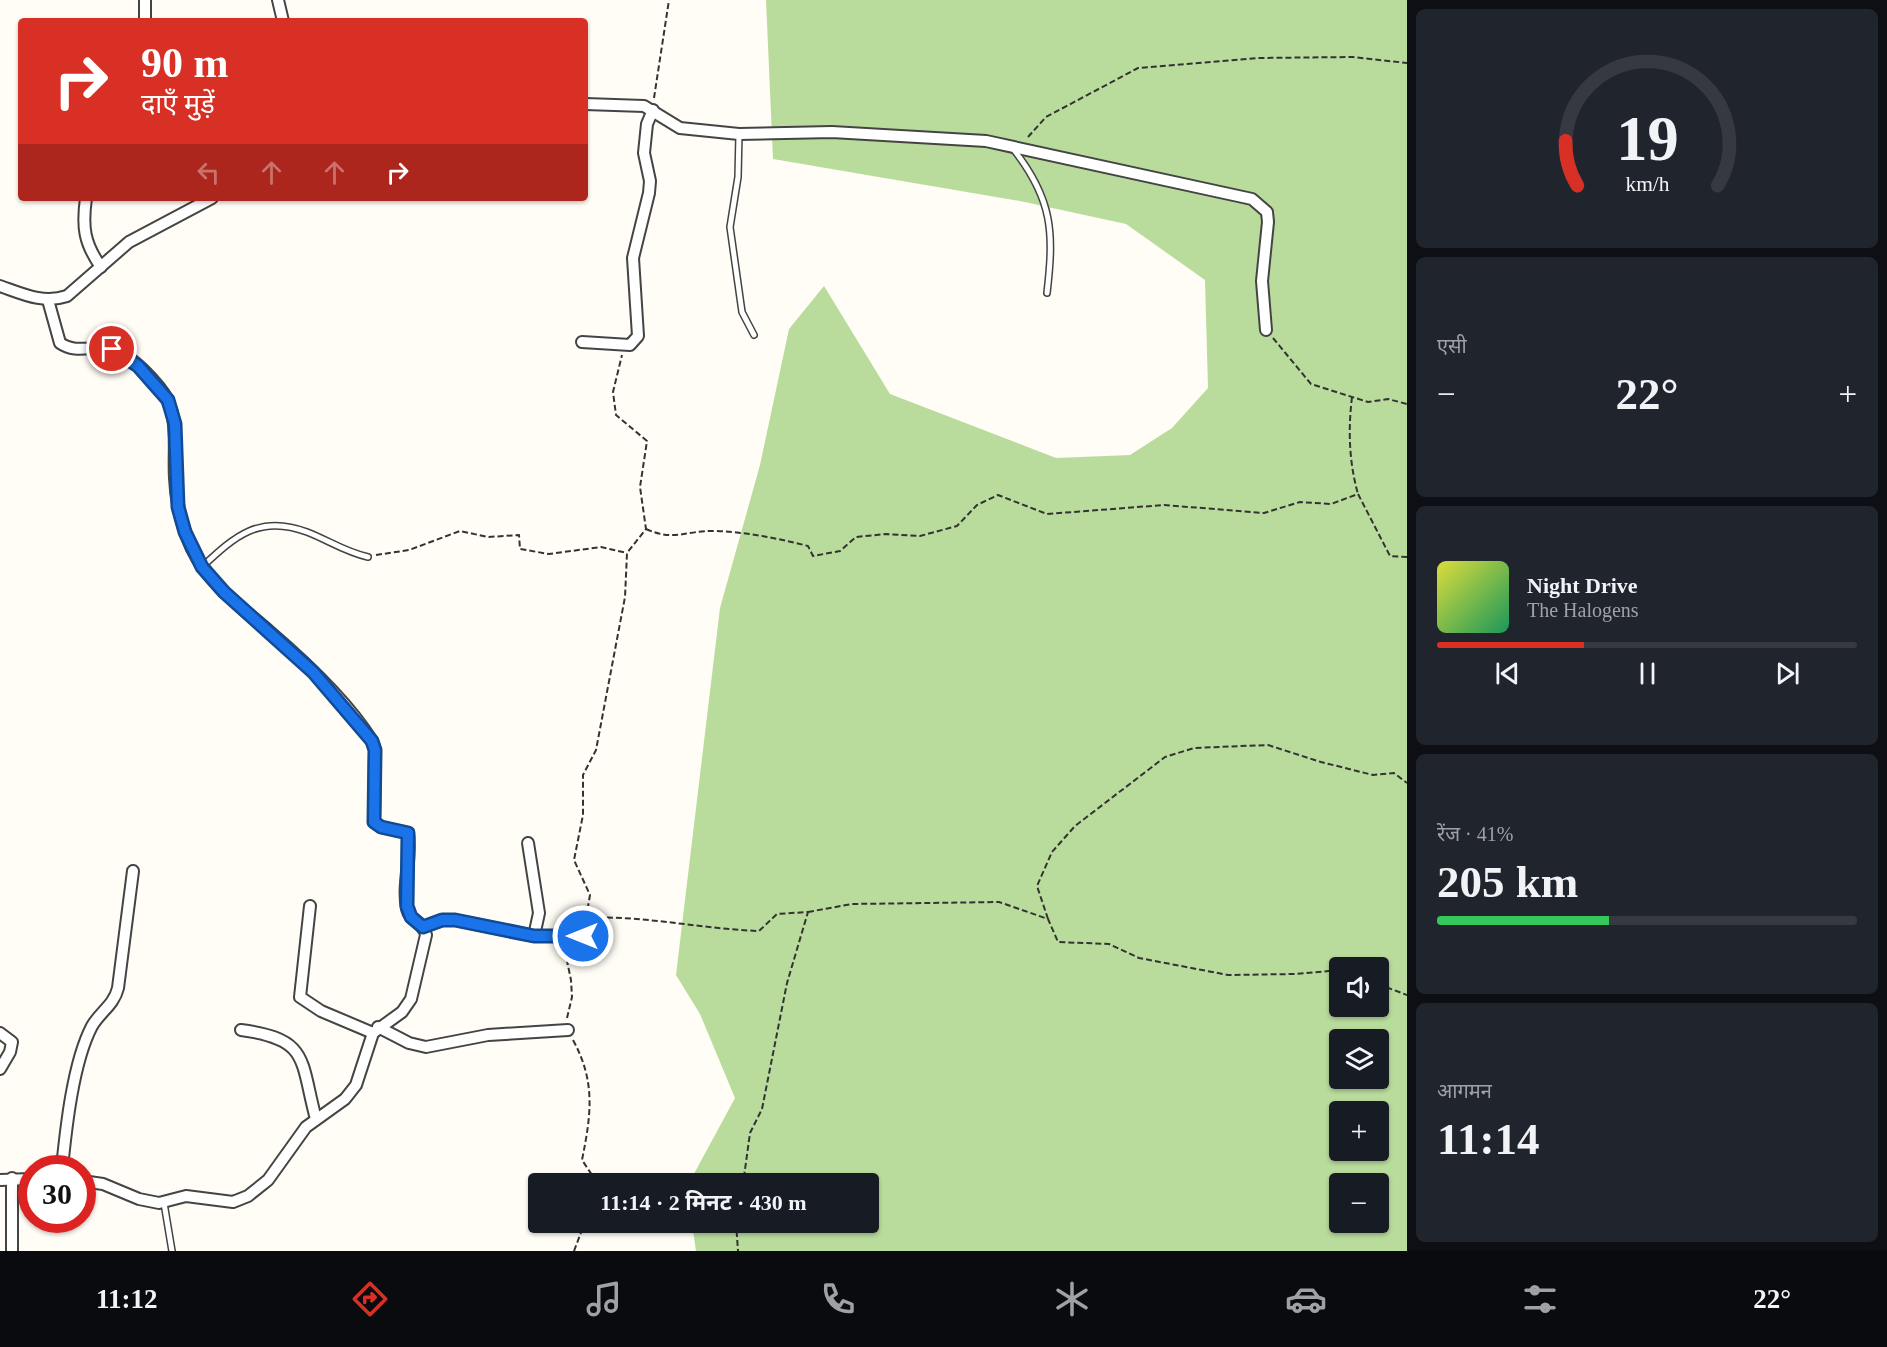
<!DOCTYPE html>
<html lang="hi">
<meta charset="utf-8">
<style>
:root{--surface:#171b24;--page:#20242c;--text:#f1f3f6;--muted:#9ea1a6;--line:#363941;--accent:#d93025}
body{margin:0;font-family:"Times New Roman","Noto Sans Devanagari",serif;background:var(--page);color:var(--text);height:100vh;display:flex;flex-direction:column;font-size:22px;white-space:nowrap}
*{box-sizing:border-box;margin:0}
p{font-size:20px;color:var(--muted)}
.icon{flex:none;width:33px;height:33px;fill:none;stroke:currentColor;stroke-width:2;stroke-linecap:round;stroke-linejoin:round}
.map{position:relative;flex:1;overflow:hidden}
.side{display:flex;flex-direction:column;gap:9px;padding:9px;background:#0d0f14;width:480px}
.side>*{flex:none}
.hud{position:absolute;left:18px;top:18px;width:570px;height:183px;border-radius:6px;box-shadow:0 2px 4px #0004;background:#d93025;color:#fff;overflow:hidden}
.fabs{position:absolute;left:1329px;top:957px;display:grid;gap:12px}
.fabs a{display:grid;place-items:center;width:60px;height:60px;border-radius:6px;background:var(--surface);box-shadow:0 2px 4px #0004;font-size:30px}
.speed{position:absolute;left:18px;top:1155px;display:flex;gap:12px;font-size:30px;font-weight:700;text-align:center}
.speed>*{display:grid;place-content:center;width:78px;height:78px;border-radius:50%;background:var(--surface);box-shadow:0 2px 4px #0004;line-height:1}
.speed .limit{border:9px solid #d22;background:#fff;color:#111}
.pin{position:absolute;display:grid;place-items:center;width:51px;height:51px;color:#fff;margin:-26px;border:3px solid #fff;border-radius:50%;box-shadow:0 2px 6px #0007}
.me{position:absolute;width:66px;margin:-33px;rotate:270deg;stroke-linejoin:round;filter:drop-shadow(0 0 4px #0008)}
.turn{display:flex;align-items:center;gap:21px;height:126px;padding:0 24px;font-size:27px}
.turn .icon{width:78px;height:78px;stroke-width:2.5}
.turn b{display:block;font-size:42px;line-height:51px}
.lanes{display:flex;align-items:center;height:57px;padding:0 24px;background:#0003;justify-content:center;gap:30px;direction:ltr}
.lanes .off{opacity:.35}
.big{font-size:45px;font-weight:700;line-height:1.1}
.side .widget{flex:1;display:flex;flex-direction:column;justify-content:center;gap:9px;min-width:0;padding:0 21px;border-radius:9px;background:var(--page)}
.side .dial{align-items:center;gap:0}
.dial svg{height:156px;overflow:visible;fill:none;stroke:var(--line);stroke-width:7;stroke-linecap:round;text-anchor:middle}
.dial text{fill:var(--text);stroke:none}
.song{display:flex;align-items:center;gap:18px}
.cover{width:72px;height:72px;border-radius:9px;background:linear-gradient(135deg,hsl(60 70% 55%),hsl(150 70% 35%))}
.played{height:6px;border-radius:3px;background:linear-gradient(90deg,var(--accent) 35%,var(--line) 35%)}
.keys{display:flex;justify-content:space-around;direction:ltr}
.heat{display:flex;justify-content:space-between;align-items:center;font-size:33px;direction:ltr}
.charge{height:9px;border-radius:4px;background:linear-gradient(90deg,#34c759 41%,var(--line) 0)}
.trip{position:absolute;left:528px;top:1173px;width:351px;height:60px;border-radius:6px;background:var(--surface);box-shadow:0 2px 4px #0004;font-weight:700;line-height:60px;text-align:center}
.tabs{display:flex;height:96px;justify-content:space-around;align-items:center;background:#090b0e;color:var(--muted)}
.tabs .icon{width:42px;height:42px}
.tabs .selected{color:var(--accent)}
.tabs b{font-size:27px;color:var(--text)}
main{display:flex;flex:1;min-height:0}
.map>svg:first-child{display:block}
</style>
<main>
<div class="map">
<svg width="1407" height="1251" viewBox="0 0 1407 1251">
<rect width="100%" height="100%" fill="#fffdf5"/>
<path fill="#b9dc9c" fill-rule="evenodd" d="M766 0H1407V1251H696L692 1223 868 1222V1184L689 1183 735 1098 700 1014 676 975 720 608 760 465 789 329 824 286 890 394 1056 458 1130 455 1172 428 1208 388 1205 280 1126 224 1020 201 773 159ZM1340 968H1378V1006H1340ZM1340 1040H1378V1078H1340ZM1340 1112H1378V1150H1340ZM1340 1184H1378V1222H1340Z"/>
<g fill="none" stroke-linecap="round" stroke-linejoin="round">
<defs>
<g id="lane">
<polyline points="739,134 738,177 730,227 742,312 754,335"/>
<path d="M1014 150C1053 200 1054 233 1047 293"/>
<path d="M203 566C235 536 260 514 307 532 328 540 345 552 368 557"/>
<polyline points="164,1203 172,1251"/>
</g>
<g id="street">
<polyline points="145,0 145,21"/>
<polyline points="278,0 283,21"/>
<polyline points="585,104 644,106 680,128 739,134 832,132 986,141 1252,199 1267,212 1268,222 1262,281 1266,330"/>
<path d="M86 198C82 227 84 243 101 267"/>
<path d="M0 286C23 294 43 304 67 296L129 242 212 198"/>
<path d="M48 300 60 343C74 353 89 347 104 348 126 350 146 371 159 387 181 413 173 446 175 478 176 503 182 527 192 549 209 584 241 607 269 631 304 661 348 702 372 741L375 750 374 822 381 827 408 833C412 857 402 885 407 909 410 922 424 923 426 935L411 999 402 1012 373 1033 356 1085 345 1099 306 1127 268 1180 248 1196 233 1202 186 1196 159 1203 139 1199 103 1184 82 1181"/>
<polyline points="582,342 630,345 638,336 633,258 649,193 650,181 644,153 647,124 653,110"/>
<polyline points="528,843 539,913 534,936"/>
<polyline points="310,906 300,997 321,1011 373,1033"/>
<polyline points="423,927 443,920 455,920 534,936 583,936"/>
<polyline points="378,1027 409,1043 426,1047 488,1035 568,1030"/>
<path d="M241 1030C310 1039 300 1060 316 1119"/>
<polyline points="0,1033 12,1042 10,1052 0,1069"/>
<path d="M62 1168C66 1128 73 1062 92 1026 100 1012 114 1005 118 988L133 871"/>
<polyline points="0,1180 32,1179"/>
<polyline points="12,1251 12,1178"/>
</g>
</defs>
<use href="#lane" stroke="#444" stroke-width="8"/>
<use href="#street" stroke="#444" stroke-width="14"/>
<g stroke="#333" stroke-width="2" stroke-dasharray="6 3" stroke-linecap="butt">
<polyline points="654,98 669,0"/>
<polyline points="1028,137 1046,117 1138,68 1258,58 1353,57 1407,63"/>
<polyline points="1273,338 1311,384 1368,402 1388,399 1407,404"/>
<path d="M1352 397C1348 430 1349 462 1358 494"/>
<path d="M646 529C675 542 686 530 715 531 747 532 776 538 808 546L813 556 840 551 856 537 886 534 920 536 957 526 977 505 998 495 1047 514 1164 505 1264 513 1300 502 1331 504 1358 494 1390 556 1407 557"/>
<polyline points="376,555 409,550 460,531 488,537 519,535 520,549 549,554 601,547 627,553"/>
<polyline points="808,912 852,904 999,902 1048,919 1058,942 1109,944 1139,958 1228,975 1295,974 1340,970"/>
<polyline points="586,918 590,895 574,860 583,815 583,775 596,750 625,597 627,553 646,529 640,487 647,441 616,415 613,392 622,355"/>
<polyline points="1048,919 1037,886 1052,852 1075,826 1165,757 1194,748 1268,745 1321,762 1373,775 1394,773 1407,783"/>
<path d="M585 924 586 918C643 915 701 929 759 931L777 914 808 912 787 983 762 1109 750 1133 743 1184"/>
<polyline points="1378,984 1407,995"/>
<polyline points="567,1018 572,997 571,980 566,956 572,949"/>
<path d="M573 1040C596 1082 591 1115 582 1160L592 1175V1184"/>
<polyline points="736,1222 738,1251"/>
<polyline points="574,1251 585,1222"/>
</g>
<use href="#lane" stroke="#fff" stroke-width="5"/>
<use href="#street" stroke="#fff" stroke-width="10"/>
</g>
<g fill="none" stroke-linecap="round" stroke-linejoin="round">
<defs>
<polyline id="route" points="112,349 138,366 168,400 175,424 178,507 185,532 202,567 224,592 313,672 372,741 375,750 374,822 381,827 408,833 407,906 411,917 423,927 442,920 455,920 534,936 583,936"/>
</defs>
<use href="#route" stroke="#114b97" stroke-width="15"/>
<use href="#route" stroke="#1a73e8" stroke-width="10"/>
</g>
</svg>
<div class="fabs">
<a><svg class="icon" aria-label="sound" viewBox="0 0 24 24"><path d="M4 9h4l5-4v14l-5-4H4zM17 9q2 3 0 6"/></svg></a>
<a><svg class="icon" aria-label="layers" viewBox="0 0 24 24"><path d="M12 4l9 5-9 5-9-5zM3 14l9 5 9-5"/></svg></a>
<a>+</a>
<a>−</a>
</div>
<div class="speed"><div class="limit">30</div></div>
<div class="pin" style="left:112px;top:349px;background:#d93025"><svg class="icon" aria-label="arrive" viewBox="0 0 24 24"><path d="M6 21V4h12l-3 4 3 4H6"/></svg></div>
<svg class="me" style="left:583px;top:936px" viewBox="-20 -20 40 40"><circle r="17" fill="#1a73e8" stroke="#fff" stroke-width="3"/><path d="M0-11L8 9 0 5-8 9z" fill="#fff"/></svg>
<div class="trip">11:14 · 2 मिनट · 430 m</div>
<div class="hud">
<div class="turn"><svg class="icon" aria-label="right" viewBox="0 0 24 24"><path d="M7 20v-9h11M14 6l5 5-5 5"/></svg><div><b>90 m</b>दाएँ मुड़ें</div></div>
<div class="lanes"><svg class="icon off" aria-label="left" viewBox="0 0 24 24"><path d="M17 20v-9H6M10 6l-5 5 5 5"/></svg><svg class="icon off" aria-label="ahead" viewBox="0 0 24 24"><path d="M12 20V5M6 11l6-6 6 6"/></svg><svg class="icon off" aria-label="ahead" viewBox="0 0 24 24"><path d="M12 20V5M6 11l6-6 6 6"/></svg><svg class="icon" aria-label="right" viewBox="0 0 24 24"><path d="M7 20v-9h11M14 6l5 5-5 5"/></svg></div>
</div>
</div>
<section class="side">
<div class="widget dial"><svg viewBox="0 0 100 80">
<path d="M14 69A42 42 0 1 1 86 69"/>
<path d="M14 69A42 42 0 0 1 8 46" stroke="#d93025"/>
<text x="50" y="56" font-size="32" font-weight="700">19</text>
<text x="50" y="72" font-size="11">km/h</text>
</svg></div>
<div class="widget"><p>एसी</p>
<div class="heat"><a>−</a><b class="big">22°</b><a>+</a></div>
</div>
<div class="widget">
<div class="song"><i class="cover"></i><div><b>Night Drive</b><p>The Halogens</p></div></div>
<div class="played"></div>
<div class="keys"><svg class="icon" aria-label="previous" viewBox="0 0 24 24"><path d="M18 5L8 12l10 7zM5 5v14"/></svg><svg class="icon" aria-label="pause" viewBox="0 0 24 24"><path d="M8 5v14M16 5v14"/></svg><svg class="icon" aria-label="next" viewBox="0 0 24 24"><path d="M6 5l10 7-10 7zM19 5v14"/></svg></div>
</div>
<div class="widget"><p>रेंज · 41%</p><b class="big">205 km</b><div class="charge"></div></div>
<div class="widget"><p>आगमन</p><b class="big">11:14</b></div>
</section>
</main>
<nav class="tabs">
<b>11:12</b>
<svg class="icon selected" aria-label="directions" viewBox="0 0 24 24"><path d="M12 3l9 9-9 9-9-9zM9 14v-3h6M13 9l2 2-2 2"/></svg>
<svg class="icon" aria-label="music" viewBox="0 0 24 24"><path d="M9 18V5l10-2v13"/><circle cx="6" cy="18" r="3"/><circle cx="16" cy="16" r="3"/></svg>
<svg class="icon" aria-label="phone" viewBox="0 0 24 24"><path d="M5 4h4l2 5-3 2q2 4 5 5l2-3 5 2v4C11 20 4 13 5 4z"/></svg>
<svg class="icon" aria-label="climate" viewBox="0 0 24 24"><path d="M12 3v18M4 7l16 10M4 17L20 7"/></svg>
<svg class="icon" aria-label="car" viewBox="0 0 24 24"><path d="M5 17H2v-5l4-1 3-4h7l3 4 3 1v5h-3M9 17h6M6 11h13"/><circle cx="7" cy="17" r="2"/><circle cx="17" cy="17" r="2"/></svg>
<svg class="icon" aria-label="filters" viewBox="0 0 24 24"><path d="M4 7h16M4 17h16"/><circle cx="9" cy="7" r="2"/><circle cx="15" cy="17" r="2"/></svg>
<b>22°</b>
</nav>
